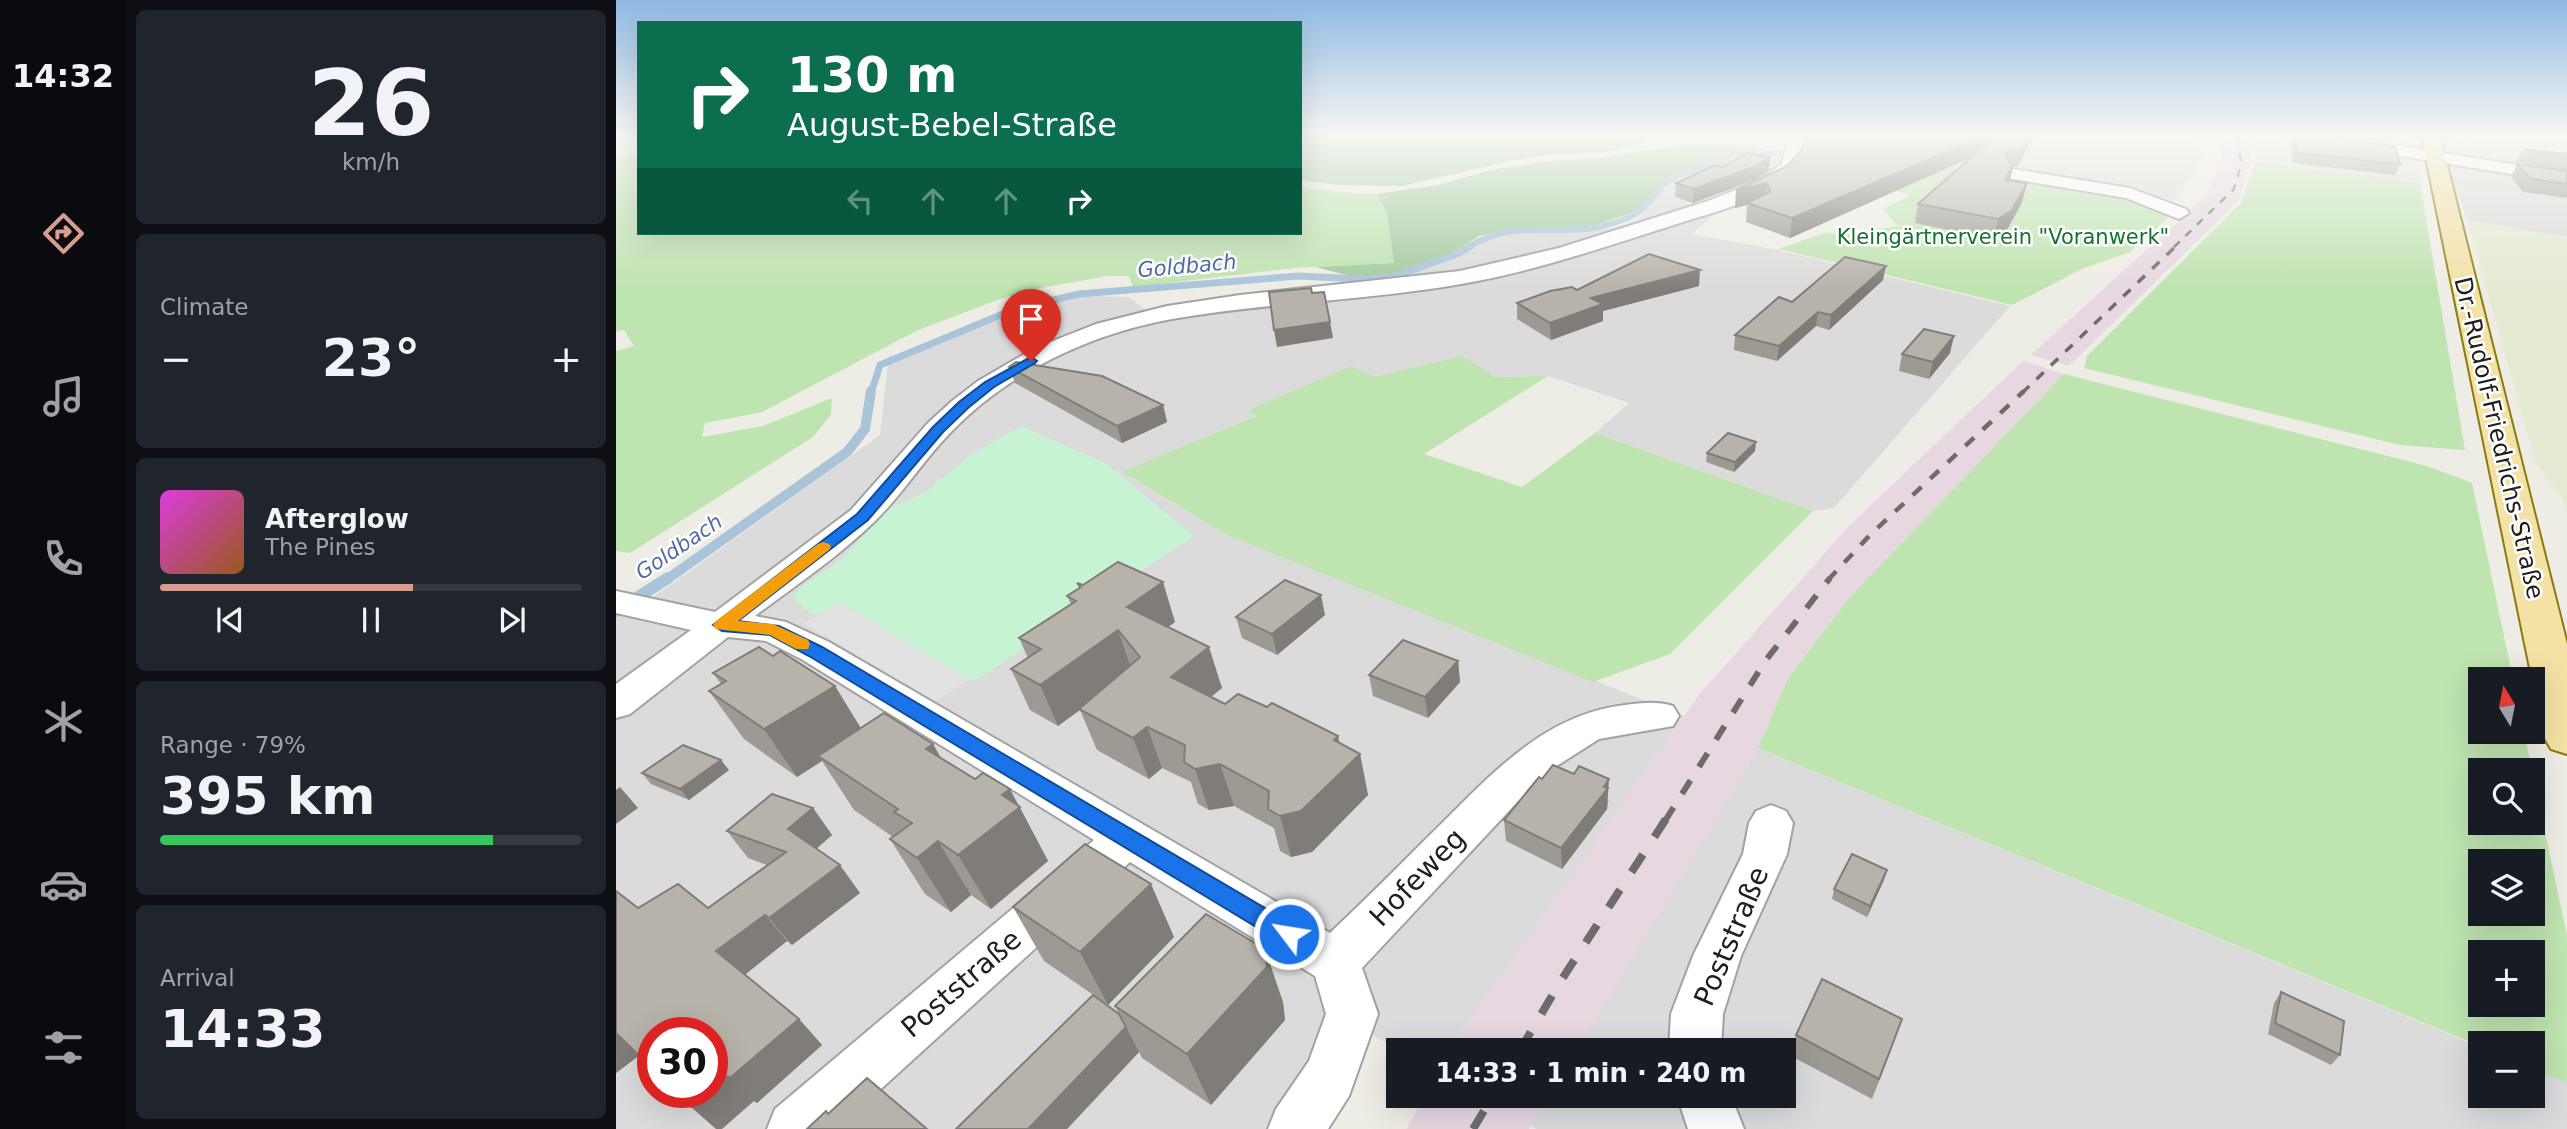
<!DOCTYPE html>
<meta charset="utf-8">
<style>
:root{--surface:#171b24;--page:#20242c;--text:#f1f3f6;--muted:#9ea1a6;--line:#363941;--accent:#d89d8f}
body{margin:0;font-family:"DejaVu Sans",sans-serif;background:var(--page);color:var(--text);height:100vh;display:flex;flex-direction:column;font-size:26px;white-space:nowrap}
*{box-sizing:border-box;margin:0}
p{font-size:23px;color:var(--muted)}
.icon{flex:none;width:38px;height:38px;fill:none;stroke:currentColor;stroke-width:2;stroke-linecap:round;stroke-linejoin:round}
.map{position:relative;flex:1;overflow:hidden}
.side{display:flex;flex-direction:column;gap:10px;padding:10px;background:#0d0f14;width:490px}
.side>*{flex:none}
.hud{position:absolute;left:21px;top:21px;width:665px;height:214px;border-radius:0px;box-shadow:0 7px 28px #0002;background:#0b6e4f;color:#fff;overflow:hidden}
.needle{width:46px;rotate:350deg}
.tools{position:absolute;left:1852px;top:667px;display:grid;gap:14px}
.tools a{display:grid;place-items:center;width:77px;height:77px;border-radius:0px;background:var(--surface);box-shadow:0 7px 28px #0002;font-size:35px}
.speed{position:absolute;left:21px;top:1017px;display:flex;gap:14px;font-size:35px;font-weight:700;text-align:center}
.speed>*{display:grid;place-content:center;width:91px;height:91px;border-radius:50%;background:var(--surface);box-shadow:0 7px 28px #0002;line-height:1}
.speed .limit{border:10px solid #d22;background:#fff;color:#111}
.pin{position:absolute;display:grid;place-items:center;width:60px;height:60px;color:#fff;margin:-72px -30px;border-radius:50% 50% 50% 0;rotate:-45deg;box-shadow:0 0 7px #0007}
.pin .icon{rotate:45deg}
.me{position:absolute;width:77px;margin:-38px;rotate:301deg;stroke-linejoin:round;filter:drop-shadow(0 0 5px #0008)}
.turn{display:flex;align-items:center;gap:24px;height:147px;padding:0 35px;font-size:32px}
.turn .icon{width:91px;height:91px;stroke-width:2.5}
.turn b{display:block;font-size:49px;line-height:60px}
.lanes{display:flex;align-items:center;height:66px;padding:0 35px;background:#0003;justify-content:center;gap:35px;direction:ltr}
.lanes .off{opacity:.35}
.big{font-size:52px;font-weight:700;line-height:1.1}
.side .tile{flex:1;display:flex;flex-direction:column;justify-content:center;gap:10px;min-width:0;padding:0 24px;border-radius:10px;background:var(--page)}
.side .dial{align-items:center;gap:0}
.dial b{font-size:91px;line-height:1}
.song{display:flex;align-items:center;gap:21px}
.cover{width:84px;height:84px;border-radius:10px;background:linear-gradient(135deg,hsl(300 70% 55%),hsl(30 70% 35%))}
.played{height:7px;border-radius:4px;background:linear-gradient(90deg,var(--accent) 60%,var(--line) 60%)}
.keys{display:flex;justify-content:space-around;direction:ltr}
.heat{display:flex;justify-content:space-between;align-items:center;font-size:38px;direction:ltr}
.charge{height:10px;border-radius:5px;background:linear-gradient(90deg,#34c759 79%,var(--line) 0)}
.trip{position:absolute;left:770px;top:1038px;width:410px;height:70px;border-radius:0px;background:var(--surface);box-shadow:0 7px 28px #0002;font-weight:700;line-height:70px;text-align:center}
main{display:flex;flex:1;min-height:0}
.dock{display:flex;flex-direction:column;width:126px;justify-content:space-around;align-items:center;background:#090b0e;color:var(--muted)}
.dock .icon{width:49px;height:49px}
.dock .on{color:var(--accent)}
.dock b{font-size:32px;color:var(--text)}
.map>svg:first-child{display:block}
</style>
<main>
<nav class="dock">
<b>14:32</b>
<svg class="icon on" aria-label="directions" viewBox="0 0 24 24"><path d="M12 3l9 9-9 9-9-9zM9 14v-3h6M13 9l2 2-2 2"/></svg>
<svg class="icon" aria-label="music" viewBox="0 0 24 24"><path d="M9 18V5l10-2v13"/><circle cx="6" cy="18" r="3"/><circle cx="16" cy="16" r="3"/></svg>
<svg class="icon" aria-label="phone" viewBox="0 0 24 24"><path d="M5 4h4l2 5-3 2q2 4 5 5l2-3 5 2v4C11 20 4 13 5 4z"/></svg>
<svg class="icon" aria-label="climate" viewBox="0 0 24 24"><path d="M12 3v18M4 7l16 10M4 17L20 7"/></svg>
<svg class="icon" aria-label="car" viewBox="0 0 24 24"><path d="M5 17H2v-5l4-1 3-4h7l3 4 3 1v5h-3M9 17h6M6 11h13"/><circle cx="7" cy="17" r="2"/><circle cx="17" cy="17" r="2"/></svg>
<svg class="icon" aria-label="filters" viewBox="0 0 24 24"><path d="M4 7h16M4 17h16"/><circle cx="9" cy="7" r="2"/><circle cx="15" cy="17" r="2"/></svg>
</nav>
<section class="side">
<div class="tile dial"><b>26</b><p>km/h</p></div>
<div class="tile"><p>Climate</p>
<div class="heat"><a>−</a><b class="big">23°</b><a>+</a></div>
</div>
<div class="tile">
<div class="song"><i class="cover"></i><div><b>Afterglow</b><p>The Pines</p></div></div>
<div class="played"></div>
<div class="keys"><svg class="icon" aria-label="previous" viewBox="0 0 24 24"><path d="M18 5L8 12l10 7zM5 5v14"/></svg><svg class="icon" aria-label="pause" viewBox="0 0 24 24"><path d="M8 5v14M16 5v14"/></svg><svg class="icon" aria-label="next" viewBox="0 0 24 24"><path d="M6 5l10 7-10 7zM19 5v14"/></svg></div>
</div>
<div class="tile"><p>Range · 79%</p><b class="big">395 km</b><div class="charge"></div></div>
<div class="tile"><p>Arrival</p><b class="big">14:33</b></div>
</section>
<div class="map">
<svg width="1951" height="1129" viewBox="0 0 1951 1129">
<rect width="100%" height="100%" fill="#eeede5"/>
<g fill="#dcdbdb" fill-rule="evenodd">
<path d="M1209 133 1155 173 1104 199 1094 218 1076 234 1162 250 1394 306 1218 508 1197 511 979 433 1013 403 932 376 879 377 846 356 634 411 641 415 507 473 611 535 1068 716 833 1050H782L733 1021 660 1129H0V612L12 615 264 435 272 362 393 312 467 296 513 297 529 310 665 290 736 285 781 278 845 254 876 237 910 230 993 229 1022 220 1036 200 1064 176 1149 153 1188 147ZM37 1032H96V1092H37Z"/>
<polygon points="1334,133 1572,133 1588,154 1561,200 1413,175 1325,164"/>
<polygon points="1636,133 1795,133 1804,183 1639,162"/>
<polygon points="1823,140 1951,155 1951,237 1851,220"/>
<polygon points="1142,748 1864,1047 1864,1096 1916,1096 1916,1068 1951,1083 1951,1129 920,1129 914,1125 932,1096 1167,1096 1167,1050 960,1050"/>
</g>
<g fill="#e6d7e1">
<polygon points="1605,133 1629,133 1636,162 1622,201 1453,366 1415,355 1590,196 1605,159"/>
<polygon points="1407,361 1448,374 1233,598 1172,677 1142,748 960,1050 833,1050 1082,696 1234,525"/>
<polygon points="807,1096 932,1096 913,1129 791,1129"/>
</g>
<g fill="#e4ebd2">
<polygon points="1822,133 1951,133 1951,155 1824,140"/>
<polygon points="1851,220 1951,237 1951,513 1945,496 1920,464"/>
</g>
<g fill="#bee4af" fill-rule="evenodd">
<polygon points="14,155 23,155 23,233 684,233 684,187 742,194 761,194 771,213 778,263 679,268 517,287 513,276 492,276 419,289 384,299 302,330 146,412 89,423 86,437 147,426 216,398 215,415 197,437 14,553 0,551 0,351 18,346 8,330 0,332 0,158"/>
<polygon points="1639,162 1804,183 1849,450 1784,445 1468,368 1471,356 1625,203"/>
<polygon points="1321,164 1411,175 1514,193 1558,212 1514,252 1466,269 1396,305 1163,249 1208,233 1233,234 1282,226 1267,209 1295,195 1260,186"/>
<polygon points="846,356 879,377 932,376 808,454 906,487 979,433 1197,511 1054,654 977,682 611,535 506,472 640,416 633,410 735,366 759,377"/>
<path d="M1448 374 1811 466 1856 483 1897 679H1864V732H1908L1951 936V1083L1916 1068V1043H1864V1046L1142 748 1172 678 1233 598ZM1864 770H1916V822H1864ZM1864 861H1916V914H1864ZM1864 952H1916V1004H1864Z"/>
</g>
<g fill="#a1ca9d">
<polygon points="684,133 1038,133 1021,146 986,153 932,155 894,161 786,186 723,185 684,180"/>
<polygon points="1065,145 1120,145 1149,150 1054,176 1021,211 974,227 889,230 863,236 835,254 777,274 741,278 700,267 778,263 771,213 761,194 822,185 875,170 925,162 990,157"/>
</g>
<polygon fill="#c6f4d3" points="405,426 489,463 578,536 361,679 353,680 226,603 199,616 176,598 185,587 225,560 272,509 310,492 353,456"/>
<g fill="#e2e2e2">
<polygon points="1133,133 1143,133 1173,135 1160,149 1120,145"/>
<polygon points="225,603 353,680 319,701 187,623"/>
</g>
<g fill="none" stroke-linecap="round" stroke-linejoin="round">
<path stroke="#a9c4d8" stroke-width="6" d="M852 247C896 220 930 235 978 228 992 225 1017 219 1027 208 1036 200 1043 187 1053 181 1080 163 1151 153 1184 150"/>
<polyline stroke="#a9c4d8" stroke-width="7" points="255,393 264,365 399,309 463,294 682,276 747,279 780,276 841,254 855,246"/>
<polyline stroke="#a9c4d8" stroke-width="10" points="50,580 231,452 249,429 255,391"/>
<polyline stroke="#a9c4d8" stroke-width="12" points="0,611 52,578"/>
<defs>
<g id="minor">
<path d="M1176 133H1192C1188 147 1186 162 1177 173 1155 198 1098 212 1067 222 994 245 921 271 845 284 749 301 652 302 556 319 473 334 391 373 333 434 306 462 286 495 258 522 222 557 179 586 139 616L170 622 213 642 714 933C749 900 783 866 817 832 874 776 926 715 1009 705 1026 703 1041 701 1057 706L1063 716 1057 726 983 739 939 767 921 781 746 968 762 1014 733 1096 712 1129H652L660 1109 693 1061 710 1014 699 976 514 862 221 1129H151L159 1109 478 840 187 660 150 641 112 637 14 714 0 718V684L75 630 0 613V591L99 612 235 510 312 423 336 401 362 381 419 348 480 324 551 306 624 295 844 271 943 248 1092 201 1140 182 1165 165Z"/>
<polygon points="1665,133 1704,133 1951,173 1951,183 1673,138"/>
<polygon points="1397,169 1514,188 1570,209 1573,213 1563,219 1510,198 1391,178 1388,174 1391,170"/>
<polygon points="1155,805 1170,811 1177,823 1171,854 1125,956 1107,1014 1105,1050 1053,1050 1055,1014 1077,956 1127,854 1133,823 1140,811"/>
<polygon points="1061,1096 1115,1096 1128,1129 1072,1129"/>
</g>
<polygon id="major" points="1805,133 1823,133 1951,644 1951,754 1935,749 1928,737"/>
</defs>
<use href="#minor" stroke="#a2a2a2" stroke-width="4"/>
<use href="#major" stroke="#8b7b0d" stroke-width="4"/>
<use href="#minor" fill="#fff" fill-rule="evenodd"/>
<use href="#major" fill="#f3e1a5" fill-rule="evenodd"/>
<polyline stroke="#6c6c6c" stroke-width="2.5" stroke-dasharray="8 8" stroke-linecap="butt" points="1558,247 1618,189 1625,165 1622,133"/>
<polyline stroke="#6c6c6c" stroke-width="3.5" stroke-dasharray="10 10" stroke-linecap="butt" points="1406,393 1560,246"/>
<polyline stroke="#6c6c6c" stroke-width="4.5" stroke-dasharray="12 12" stroke-linecap="butt" points="1212,580 1254,535 1408,391"/>
<polyline stroke="#6c6c6c" stroke-width="6" stroke-dasharray="16 16" stroke-linecap="butt" points="1049,821 1150,660 1214,578"/>
<g stroke="#6c6c6c" stroke-width="8" stroke-dasharray="21 21" stroke-linecap="butt">
<polyline points="904,1050 946,979 1050,819"/>
<polyline points="857,1129 877,1096"/>
</g>
</g>
<g fill="#9d9a93">
<polygon points="1419,133 1401,167 1397,167 1394,181 1411,183 1406,202 1391,230 1378,239 1299,223 1302,204 1356,157 1174,238 1130,222 1131,205 1119,208 1171,166 1184,152"/>
<polygon points="1678,133 1694,133 1784,164 1779,175 1677,163 1675,141"/>
<polygon points="1722,133 1774,133 1770,141"/>
<polygon points="1907,149 1951,154 1951,198 1907,192 1895,177 1901,164 1926,167 1900,162"/>
<polygon points="1154,157 1153,170 1139,180 1077,203 1059,197 1060,183 1107,167"/>
<polygon points="1267,280 1213,330 1200,326 1161,361 1118,350 1119,335 1176,302"/>
<polygon points="1083,286 987,311 987,321 935,340 901,319 901,303 961,290"/>
<polygon points="1334,353 1313,379 1283,371 1286,354"/>
<polygon points="393,367 547,405 551,422 506,443 399,383"/>
<polygon points="1139,451 1118,472 1090,462 1091,453"/>
<polygon points="461,583 559,622 552,627 606,688 594,697 609,704 724,744 744,754 752,795 696,852 675,857 664,851 658,828 618,806 593,810 582,804 575,782 546,768 533,779 481,750 464,710 442,726 414,710 395,669 412,658 403,638 455,604 451,596 463,588"/>
<polygon points="709,615 661,655 626,638 620,617"/>
<polygon points="157,656 219,686 245,728 317,744 325,758 403,806 432,861 375,909 355,895 335,912 309,894 274,839 277,837 238,810 206,761 181,777 128,739 93,691 105,684 97,673"/>
<polygon points="842,661 844,682 812,718 757,696 753,675"/>
<polygon points="113,770 73,800 35,784 26,773"/>
<polygon points="926,779 993,801 992,802 991,809 946,869 890,841 888,820"/>
<polygon points="197,808 216,835 200,849 244,893 176,945 171,941 129,974 183,1019 206,1045 141,1103 138,1101 23,1055 0,1073 0,891 22,908 92,908 151,865 132,858 111,831"/>
<polygon points="1268,880 1251,917 1216,899 1218,889"/>
<polygon points="397,907 558,937 492,1005 428,961"/>
<polygon points="1665,992 1724,1055 1715,1065 1652,1034 1658,1003"/>
<polygon points="667,1002 669,1020 595,1105 526,1058 523,1052 451,1129 503,1014 499,1006"/>
<polygon points="1180,1035 1279,1040 1256,1099 1175,1056"/>
</g>
<g fill="#807d78">
<polygon points="1375,133 1389,133 1387,143 1174,238 1176,218"/>
<polygon points="1414,133 1419,133 1401,167 1405,150"/>
<polygon points="1154,157 1153,170 1139,180 1077,203 1078,189"/>
<polygon points="1398,163 1393,181 1389,180"/>
<polygon points="1151,183 1149,201 1131,203 1131,205 1119,208 1120,190"/>
<polygon points="1411,183 1406,202 1391,230 1378,239 1382,219"/>
<polygon points="1270,266 1267,280 1213,330 1215,315"/>
<polygon points="1084,270 1083,286 987,311 987,321 935,340 934,323 975,298"/>
<polygon points="1202,312 1200,326 1161,361 1163,346"/>
<polygon points="714,322 717,338 661,347 658,330"/>
<polygon points="1338,336 1334,353 1313,379 1317,362"/>
<polygon points="547,405 551,422 506,443 501,426"/>
<polygon points="1140,442 1139,451 1118,472 1119,462"/>
<polygon points="547,582 559,622 525,647 511,607"/>
<polygon points="705,595 709,615 661,655 656,634"/>
<polygon points="502,630 516,671 442,726 424,685"/>
<polygon points="593,647 606,688 569,718 555,677"/>
<polygon points="842,661 844,682 812,718 809,697"/>
<polygon points="219,686 248,734 202,756 206,761 181,777 148,729"/>
<polygon points="531,727 546,768 533,779 517,738"/>
<polygon points="722,736 729,768 744,754 752,795 696,852 675,857 664,816 718,740"/>
<polygon points="317,744 347,798 310,749"/>
<polygon points="105,760 113,770 73,800 64,789"/>
<polygon points="604,764 618,806 593,810 579,769"/>
<polygon points="993,779 991,809 946,869 945,848"/>
<polygon points="4,787 22,808 0,824 0,790"/>
<polygon points="394,789 432,861 375,909 342,855 386,795"/>
<polygon points="197,808 216,835 192,856 172,829"/>
<polygon points="322,841 355,895 335,912 301,858"/>
<polygon points="224,865 244,893 176,945 153,918"/>
<polygon points="1271,870 1268,880 1251,917 1254,906"/>
<polygon points="535,884 558,937 492,1005 464,952"/>
<polygon points="149,915 171,941 125,978 100,951"/>
<polygon points="649,949 667,1002 669,1020 595,1105 571,1054"/>
<polygon points="183,1019 206,1045 141,1103 138,1101 106,1129 100,1129 75,1107 93,1092 96,1092 96,1089"/>
<polygon points="510,1027 523,1052 451,1129 413,1129 413,1128"/>
<polygon points="0,1033 24,1055 0,1073"/>
</g>
<g fill="#b7b3ab" stroke="#807d78" stroke-width="2">
<polygon points="1195,133 1375,133 1176,218 1131,203 1154,192 1151,183 1120,190 1171,166 1184,152 1192,136"/>
<polygon points="1383,133 1414,133 1405,150 1395,150 1390,155 1393,162 1398,163 1389,180 1411,183 1396,210 1382,219 1302,204"/>
<polygon points="1679,133 1694,133 1779,147 1784,164 1681,153"/>
<polygon points="1907,149 1951,154 1951,158"/>
<polygon points="1131,153 1154,157 1140,166 1078,189 1060,183 1099,165 1107,167"/>
<polygon points="1901,164 1951,171 1951,184 1915,179"/>
<polygon points="1033,254 1084,270 975,298 987,304 934,323 901,303 934,291 956,287 961,290"/>
<polygon points="1229,257 1270,266 1215,315 1202,312 1163,346 1119,335 1163,297 1176,302"/>
<polygon points="695,288 696,293 708,292 714,322 658,330 653,292"/>
<polygon points="1308,329 1338,336 1317,362 1286,354"/>
<polygon points="400,362 486,376 547,405 501,426 393,367"/>
<polygon points="1112,433 1140,442 1119,462 1091,453"/>
<polygon points="502,562 547,582 511,607 593,647 555,677 609,704 622,694 651,707 656,703 722,736 718,740 744,754 685,811 664,816 652,809 653,791 604,764 579,769 568,762 569,745 531,727 517,738 463,709 524,657 502,630 424,685 395,669 425,649 403,638 460,601 451,596 465,587 461,583 467,585"/>
<polygon points="669,580 705,595 656,634 620,617"/>
<polygon points="787,640 842,661 809,697 753,675"/>
<polygon points="143,647 157,656 164,651 219,686 148,729 93,691 110,681 97,673"/>
<polygon points="268,713 317,744 310,749 359,779 367,773 394,789 386,795 404,807 342,855 322,841 301,858 274,839 296,823 278,812 282,809 202,756"/>
<polygon points="67,745 105,760 64,789 26,773"/>
<polygon points="937,765 958,774 963,766 993,779 988,787 992,788 945,848 888,820 923,777 926,779"/>
<polygon points="156,794 197,808 172,829 224,865 153,918 149,915 100,951 183,1019 114,1078 112,1076 96,1089 96,1032 37,1032 37,1069 0,1033 0,891 22,908 62,884 92,908 170,852 111,831"/>
<polygon points="469,844 535,884 464,952 397,907"/>
<polygon points="1236,854 1271,870 1254,906 1218,889"/>
<polygon points="590,914 649,949 651,967 571,1054 499,1006"/>
<polygon points="1206,979 1286,1019 1263,1079 1180,1035"/>
<polygon points="1665,992 1728,1021 1724,1055 1659,1023"/>
<polygon points="477,995 503,1014 510,1027 413,1128 414,1129 340,1129"/>
<polygon points="251,1078 311,1129 191,1129 210,1111 212,1114"/>
<polygon points="60,1092 93,1092 75,1107"/>
</g>
<linearGradient id="sky" x2="0" y2="1"><stop stop-color="#8fbae2"/><stop offset="0.46" stop-color="#f7f7f3"/><stop offset="1" stop-color="#f7f7f3" stop-opacity="0"/></linearGradient>
<rect width="1951" height="291" fill="url(#sky)"/>
<polygon fill="#1a73e8" stroke="#114b97" stroke-width="2" points="415,357 421,361 419,363 378,387 352,408 327,432 252,520 122,621 163,626 206,647 681,927 684,934 681,942 673,945 665,942 193,656 154,635 106,631 97,625 241,514 317,427 343,402 369,382"/>
<polygon fill="#f59e0b" points="207,542 213,544 215,547 213,550 122,621 157,624 192,640 194,644 192,649 180,649 154,635 100,629 97,625 100,621 202,544"/>
<g text-anchor="middle" stroke-width="5" stroke-linejoin="round" paint-order="stroke">
<g font-size="21" fill="#157330" stroke="#fff">
<text x="1387" y="244">Kleingärtnerverein "Voranwerk"</text>
</g>
<g font-size="21" font-style="italic" fill="#536ba5" stroke="#fff">
<text transform="translate(571 266) rotate(-5)" y="7">Goldbach</text>
<text transform="translate(63 547) rotate(-34)" y="7">Goldbach</text>
</g>
<g font-size="24" fill="#1e1e1e" stroke="#fff">
<text transform="translate(1883 438) rotate(77)" y="8">Dr.-Rudolf-Friedrichs-Straße</text>
</g>
<g font-size="28" fill="#1e1e1e" stroke="#fff">
<text transform="translate(801 877) rotate(-46)" y="10">Hofeweg</text>
<text transform="translate(1115 936) rotate(-67)" y="10">Poststraße</text>
<text transform="translate(345 983) rotate(-41)" y="10">Poststraße</text>
</g>
</g>
</svg>
<div class="tools">
<a><svg class="needle" viewBox="-14 -14 28 28"><path d="M0-13l5 13h-10z" fill="#e53935"/><path d="M0 13l5-13h-10z" fill="#9ea1a6"/></svg></a>
<a><svg class="icon" aria-label="search" viewBox="0 0 24 24"><circle cx="10" cy="10" r="6"/><path d="M15 15l6 6"/></svg></a>
<a><svg class="icon" aria-label="layers" viewBox="0 0 24 24"><path d="M12 4l9 5-9 5-9-5zM3 14l9 5 9-5"/></svg></a>
<a>+</a>
<a>−</a>
</div>
<div class="speed"><div class="limit">30</div></div>
<div class="pin" style="left:415px;top:361px;background:#d93025"><svg class="icon" aria-label="arrive" viewBox="0 0 24 24"><path d="M6 21V4h12l-3 4 3 4H6"/></svg></div>
<svg class="me" style="left:673px;top:934px" viewBox="-20 -20 40 40"><circle r="17" fill="#1a73e8" stroke="#fff" stroke-width="3"/><path d="M0-11L8 9 0 5-8 9z" fill="#fff"/></svg>
<div class="trip">14:33 · 1 min · 240 m</div>
<div class="hud">
<div class="turn"><svg class="icon" aria-label="right" viewBox="0 0 24 24"><path d="M7 20v-9h11M14 6l5 5-5 5"/></svg><div><b>130 m</b>August-Bebel-Straße</div></div>
<div class="lanes"><svg class="icon off" aria-label="left" viewBox="0 0 24 24"><path d="M17 20v-9H6M10 6l-5 5 5 5"/></svg><svg class="icon off" aria-label="ahead" viewBox="0 0 24 24"><path d="M12 20V5M6 11l6-6 6 6"/></svg><svg class="icon off" aria-label="ahead" viewBox="0 0 24 24"><path d="M12 20V5M6 11l6-6 6 6"/></svg><svg class="icon" aria-label="right" viewBox="0 0 24 24"><path d="M7 20v-9h11M14 6l5 5-5 5"/></svg></div>
</div>
</div>
</main>
